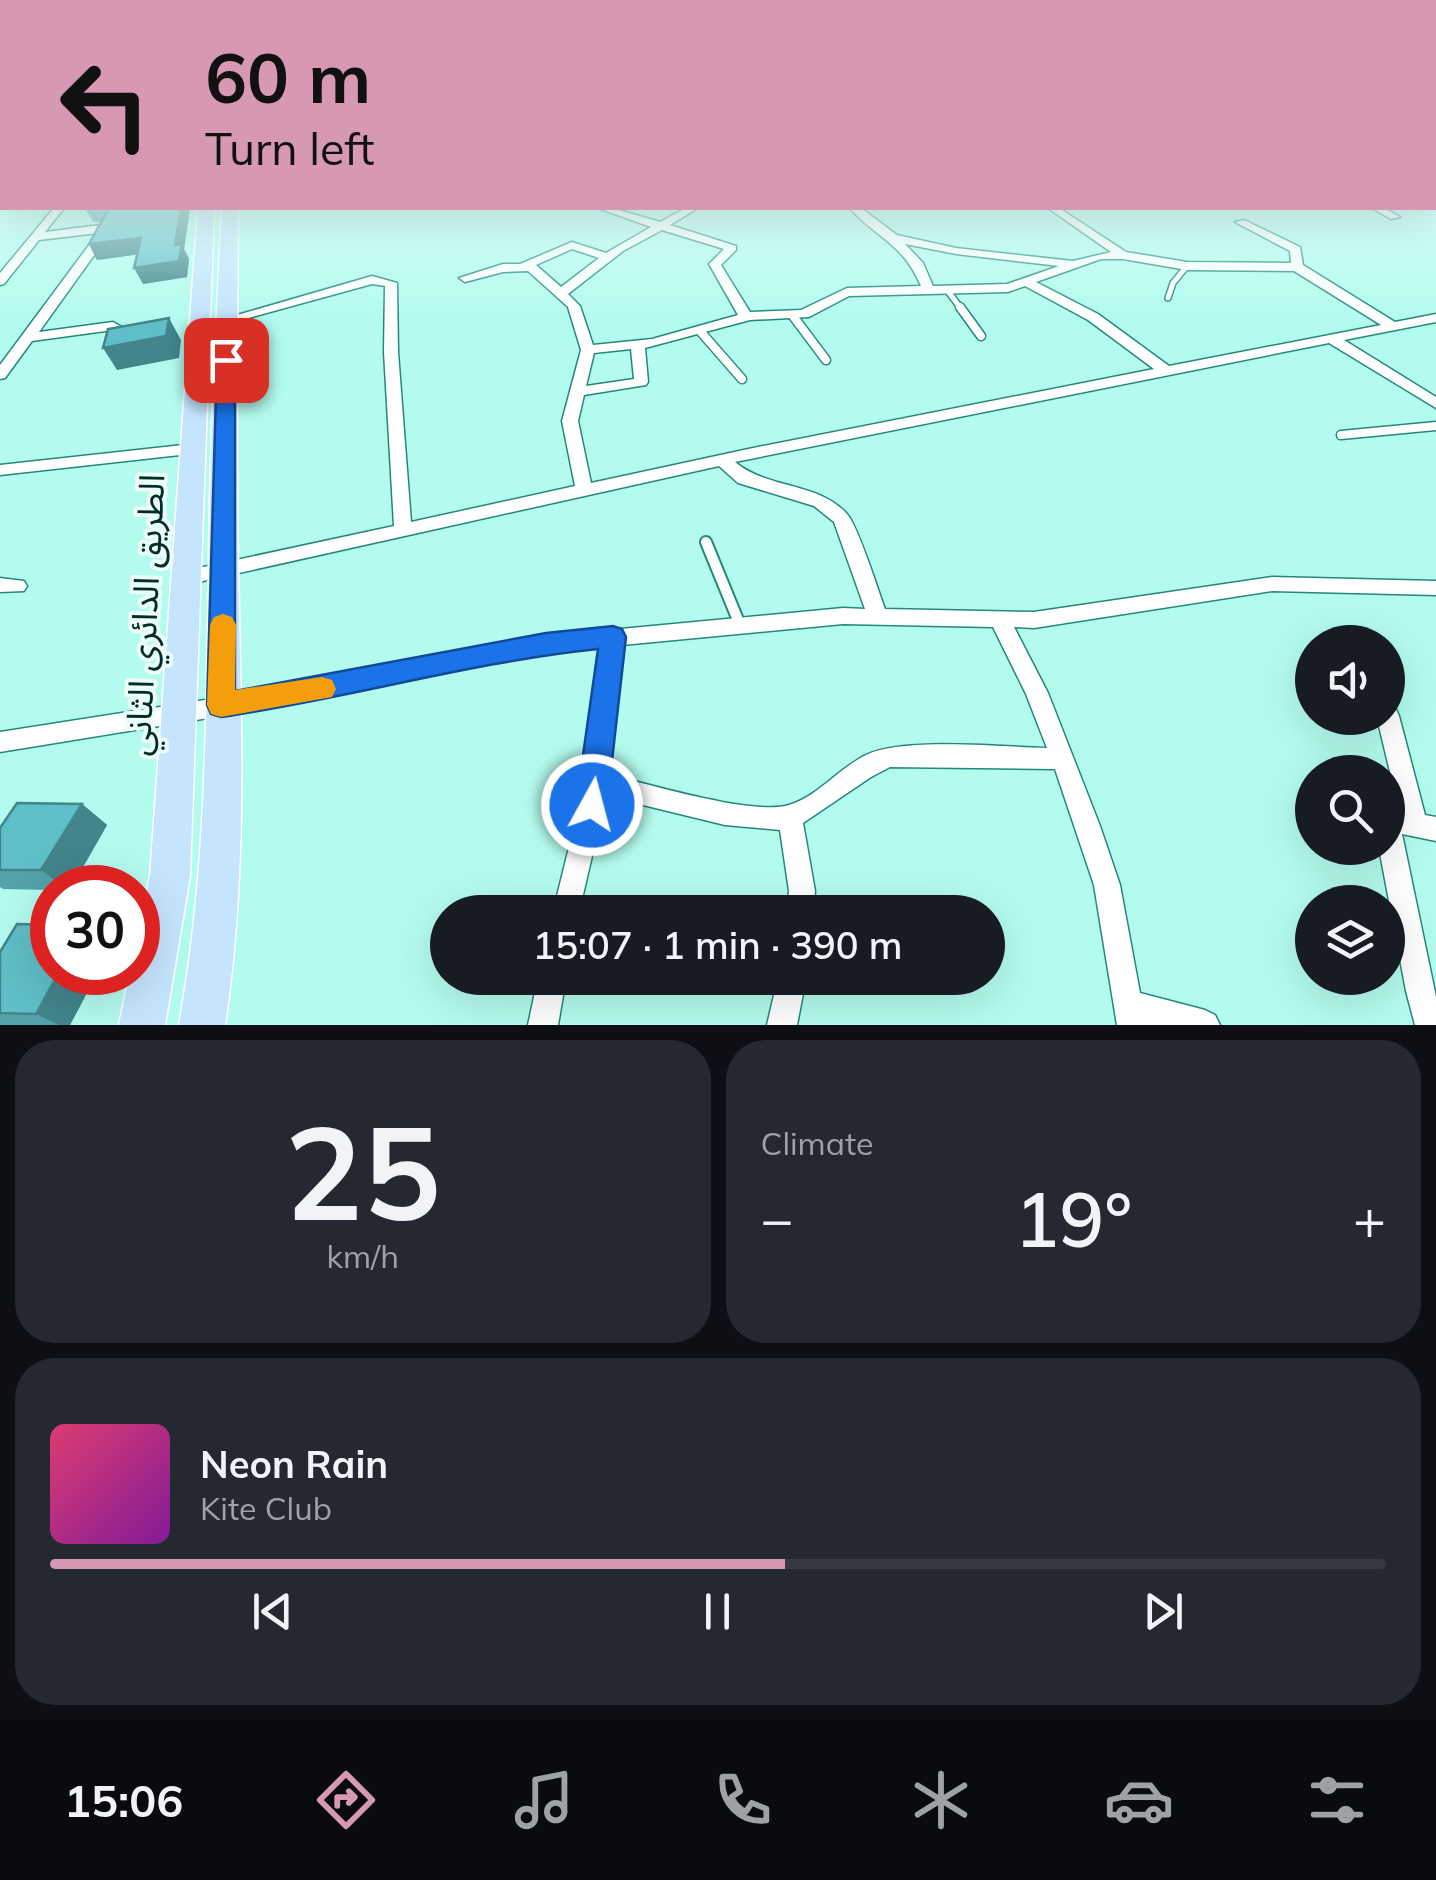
<!DOCTYPE html>
<meta charset="utf-8">
<style>
:root{--surface:#171b24;--page:#242831;--text:#f1f3f6;--muted:#9ea1a6;--line:#363941;--accent:#d698b2}
body{margin:0;font-family:Mulish,"Noto Sans Arabic",sans-serif;background:var(--page);color:var(--text);height:100vh;display:flex;flex-direction:column;font-size:38px;white-space:nowrap}
*{box-sizing:border-box;margin:0}
p{font-size:32px;color:var(--muted)}
.icon{flex:none;width:55px;height:55px;fill:none;stroke:currentColor;stroke-width:2;stroke-linecap:round;stroke-linejoin:round}
.map{position:relative;height:1025px;overflow:hidden}
.details{display:flex;flex-direction:column;gap:15px;padding:15px;background:#0d0f14;flex:1}
.details>*{flex:none}
.guide{position:absolute;left:0px;top:0px;width:1438px;height:210px;box-shadow:0 10px 40px #0002;background:#d698b2;color:#111;overflow:hidden}
.controls{position:absolute;left:1295px;top:625px;display:grid;gap:20px}
.controls a{display:grid;place-items:center;width:110px;height:110px;border-radius:50%;background:var(--surface);box-shadow:0 10px 40px #0002;font-size:50px}
.speed{position:absolute;left:30px;top:865px;display:flex;gap:20px;font-size:50px;font-weight:700;text-align:center}
.speed>*{display:grid;place-content:center;width:130px;height:130px;border-radius:50%;background:var(--surface);box-shadow:0 10px 40px #0002;line-height:1}
.speed .limit{border:15px solid #d22;background:#fff;color:#111}
.pin{position:absolute;display:grid;place-items:center;width:85px;height:85px;color:#fff;margin:-42px;border-radius:20px;box-shadow:0 5px 15px #0006}
.me{position:absolute;width:110px;margin:-55px;rotate:7deg;stroke-linejoin:round;filter:drop-shadow(0 0 8px #0008)}
.turn{display:flex;align-items:center;gap:35px;height:210px;padding:0 40px;font-size:45px}
.turn .icon{width:130px;height:130px;stroke-width:2.5}
.turn b{display:block;font-size:70px;line-height:85px}
.big{font-size:75px;font-weight:600;line-height:1.1}
.details .tile{flex:1;display:flex;flex-direction:column;justify-content:center;gap:15px;min-width:0;padding:0 35px;border-radius:40px;background:var(--page)}
.details .dial{align-items:center;gap:0}
.dial b{font-size:130px;line-height:1}
.song{display:flex;align-items:center;gap:30px}
.cover{width:120px;height:120px;border-radius:15px;background:linear-gradient(135deg,hsl(340 70% 55%),hsl(290 70% 35%))}
.played{height:10px;border-radius:5px;background:linear-gradient(90deg,var(--accent) 55%,var(--line) 55%)}
.keys{display:flex;justify-content:space-around;direction:ltr}
.heat{display:flex;justify-content:space-between;align-items:center;font-size:55px;direction:ltr}
.details .tiles{flex:1;display:grid;gap:15px;grid-template-columns:1fr 1fr}
.tile:last-child{grid-column:span 2}
.trip{position:absolute;left:430px;top:895px;width:575px;height:100px;border-radius:50px;background:var(--surface);box-shadow:0 10px 40px #0002;font-weight:600;line-height:100px;text-align:center}
.dock{display:flex;height:160px;justify-content:space-around;align-items:center;background:#090b0e;color:var(--muted)}
.dock .icon{width:70px;height:70px}
.dock .selected{color:var(--accent)}
.dock b{font-size:45px;color:var(--text)}
.map>svg:first-child{display:block}
</style>
<div class="map">
<svg width="1436" height="1025" viewBox="0 0 1436 1025">
<rect width="100%" height="100%" fill="#b4fbef"/>
<g fill="none" stroke-linecap="round" stroke-linejoin="round">
<defs>
<g id="service-far2">
<polyline points="947,290 962,310"/>
<polyline points="1168,298 1173,283 1187,266"/>
</g>
<g id="service-far1">
<polyline points="960,307 981,336"/>
<polyline points="793,316 826,360"/>
<polyline points="700,331 742,379"/>
<polyline points="1341,435 1436,426"/>
</g>
<polyline id="service" points="706,542 740,625"/>
<g id="minor">
<polygon points="54,208 64,208 45,232 100,225 110,233 39,332 113,322 120,326 113,330 32,341 5,378 0,379 0,365 98,233 39,240 4,284 0,285 0,273"/>
<path d="M598 208H612L660 222 686 208H698L670 225 736 246V250L721 265 750 312 801 310 847 288 921 286C902 242 877 239 850 208H861L897 235 956 248 1073 261 1111 252 1048 208H1059L1126 252 1187 262 1291 263 1290 251 1235 222 1244 220 1300 247 1303 265 1395 322 1436 314V322L1344 340 1436 397V408L1329 343 735 462C767 489 819 482 847 514 858 526 878 590 885 609L1034 612 1272 577 1436 581V595L1272 591 1034 628 1014 627 1048 693 1100 826 1120 885 1140 993 1205 1010 1215 1015 1220 1025H1117L1094 885 1055 769 890 767 871 777 803 823 815 891 813 912H787L789 891 780 830 725 825 606 796 579 912H553L585 783 602 647 546 652 288 705 0 752V732L288 687 546 636 843 608 865 609 834 522 814 506 738 483 719 466 185 585 178 583 176 578 178 573 185 571 394 526 384 352 385 286 372 284 227 324 220 320 372 276 397 283 398 352 411 522 575 486 562 421 581 350 568 307 528 271 503 272 465 282 459 278 503 264H520L572 242 606 253 651 227ZM662 230 724 249 709 264 738 315 652 339 593 345 580 306 568 294 623 251ZM905 244 956 254 1059 266 1007 284 933 286 923 263ZM572 249 599 258 561 287 536 265ZM1101 259H1123L1187 270 1294 271 1381 325 1169 366 1098 314 1036 282ZM1025 286 1088 320 1154 369 753 448 591 483 578 421 584 395 646 385 648 382 645 348 750 320 809 317 849 296 1008 292ZM631 349 634 379 586 386 594 353ZM843 624 993 627 1026 694 1047 748C1001 747 903 737 866 755 839 768 817 797 789 805 753 816 649 784 610 775L622 645Z"/>
<polygon points="1372,208 1384,208 1400,217 1391,219"/>
<polygon points="192,444 198,445 200,449 198,453 0,475 0,465"/>
<polygon points="0,578 24,581 27,586 24,591 0,592"/>
<polygon points="1388,706 1396,709 1399,716 1425,815 1436,817 1436,841 1402,834 1436,997 1436,1025 1415,1025 1406,991 1379,848 1388,848 1388,811 1399,809 1377,718 1388,718"/>
<polygon points="538,978 566,978 558,1025 528,1025"/>
<polygon points="778,978 806,978 797,1025 767,1025"/>
</g>
<g id="primary">
<rect x="0" y="197" width="2" height="10"/>
<polygon points="198,208 214,208 190,876 165,1025 119,1025 130,972 138,972 138,936 150,876"/>
<path d="M222 208H238C237 327 236 445 238 564 241 718 248 872 225 1025H179C207 872 206 719 209 564 210 445 216 327 222 208Z"/>
</g>
</defs>
<use href="#service-far2" stroke="#23887c" stroke-width="8"/>
<use href="#service-far1" stroke="#23887c" stroke-width="11"/>
<use href="#service" stroke="#23887c" stroke-width="14"/>
<use href="#minor" stroke="#23887c" stroke-width="3"/>
<use href="#primary" stroke="#fff" stroke-width="3"/>
<use href="#service-far2" stroke="#fff" stroke-width="5"/>
<use href="#service-far1" stroke="#fff" stroke-width="8"/>
<use href="#service" stroke="#fff" stroke-width="10"/>
<use href="#minor" fill="#fff" fill-rule="evenodd"/>
<use href="#primary" fill="#c5e5fe" fill-rule="evenodd"/>
</g>
<g fill="#52a3ab">
<polygon points="85,208 190,208 184,249 189,259 187,277 143,284 138,254 97,260 89,244 101,222 93,222"/>
<polygon points="82,804 107,825 71,888 52,888 52,890 3,889 0,887 0,828"/>
<polygon points="0,952 52,972 98,972 70,1025 0,1025"/>
</g>
<g fill="#42858b">
<polygon points="181,208 190,208 184,249 189,259 187,277 143,284 134,268 175,245"/>
<polygon points="141,238 149,253 97,260 89,244"/>
<polygon points="169,318 181,340 179,358 117,370 103,348"/>
<polygon points="82,804 107,825 71,888 66,888 41,870"/>
<polygon points="59,972 98,972 70,1025 59,1025 36,1014"/>
</g>
<g fill="#5fbec7" stroke="#42858b" stroke-width="2.5">
<polygon points="109,208 181,208 175,245 182,244 179,261 134,268 141,238 89,244"/>
<polygon points="169,318 166,336 103,348 108,329"/>
<polygon points="17,803 82,804 41,870 0,870 0,828"/>
<polygon points="17,924 52,925 52,972 59,972 36,1014 0,1013 0,952"/>
</g>
<linearGradient id="sky" x2="0" y2="1"><stop stop-color="#a1b8f1"/><stop offset="0.55" stop-color="#ddfdf8"/><stop offset="1" stop-color="#ddfdf8" stop-opacity="0"/></linearGradient>
<rect width="1436" height="317" fill="url(#sky)"/>
<path fill="#1a73e8" stroke="#114b97" stroke-width="2.5" d="M226 354 235 360V691L546 633 613 626 622 629 626 637 607 805 603 816 592 820 581 816 576 805 598 649C471 662 347 699 221 717L211 714 207 705 217 360Z"/>
<polygon fill="#f59e0b" points="223,614 232,617 236,625 235,690 322,677 332,680 336,689 332,697 221,717 211,714 207,705 210,625 214,617"/>
<g text-anchor="middle" stroke-width="8" stroke-linejoin="round" paint-order="stroke">
<g font-size="35" fill="#022c27" stroke="#ebfcf9">
<text transform="translate(145 615) rotate(-87)" y="12">الطريق الدائري الثاني</text>
</g>
</g>
</svg>
<div class="controls">
<a><svg class="icon" aria-label="sound" viewBox="0 0 24 24"><path d="M4 9h4l5-4v14l-5-4H4zM17 9q2 3 0 6"/></svg></a>
<a><svg class="icon" aria-label="search" viewBox="0 0 24 24"><circle cx="10" cy="10" r="6"/><path d="M15 15l6 6"/></svg></a>
<a><svg class="icon" aria-label="layers" viewBox="0 0 24 24"><path d="M12 4l9 5-9 5-9-5zM3 14l9 5 9-5"/></svg></a>
</div>
<div class="speed"><div class="limit">30</div></div>
<div class="pin" style="left:226px;top:360px;background:#d93025"><svg class="icon" aria-label="arrive" viewBox="0 0 24 24"><path d="M6 21V4h12l-3 4 3 4H6"/></svg></div>
<svg class="me" style="left:592px;top:805px" viewBox="-20 -20 40 40"><circle r="17" fill="#1a73e8" stroke="#fff" stroke-width="3"/><path d="M0-11L8 9 0 5-8 9z" fill="#fff"/></svg>
<div class="trip">15:07 · 1 min · 390 m</div>
<div class="guide">
<div class="turn"><svg class="icon" aria-label="left" viewBox="0 0 24 24"><path d="M17 20v-9H6M10 6l-5 5 5 5"/></svg><div><b>60 m</b>Turn left</div></div>
</div>
</div>
<section class="details">
<div class="tiles">
<div class="tile dial"><b>25</b><p>km/h</p></div>
<div class="tile"><p>Climate</p>
<div class="heat"><a>−</a><b class="big">19°</b><a>+</a></div>
</div>
<div class="tile">
<div class="song"><i class="cover"></i><div><b>Neon Rain</b><p>Kite Club</p></div></div>
<div class="played"></div>
<div class="keys"><svg class="icon" aria-label="previous" viewBox="0 0 24 24"><path d="M18 5L8 12l10 7zM5 5v14"/></svg><svg class="icon" aria-label="pause" viewBox="0 0 24 24"><path d="M8 5v14M16 5v14"/></svg><svg class="icon" aria-label="next" viewBox="0 0 24 24"><path d="M6 5l10 7-10 7zM19 5v14"/></svg></div>
</div>
</div>
</section>
<nav class="dock">
<b>15:06</b>
<svg class="icon selected" aria-label="directions" viewBox="0 0 24 24"><path d="M12 3l9 9-9 9-9-9zM9 14v-3h6M13 9l2 2-2 2"/></svg>
<svg class="icon" aria-label="music" viewBox="0 0 24 24"><path d="M9 18V5l10-2v13"/><circle cx="6" cy="18" r="3"/><circle cx="16" cy="16" r="3"/></svg>
<svg class="icon" aria-label="phone" viewBox="0 0 24 24"><path d="M5 4h4l2 5-3 2q2 4 5 5l2-3 5 2v4C11 20 4 13 5 4z"/></svg>
<svg class="icon" aria-label="climate" viewBox="0 0 24 24"><path d="M12 3v18M4 7l16 10M4 17L20 7"/></svg>
<svg class="icon" aria-label="car" viewBox="0 0 24 24"><path d="M5 17H2v-5l4-1 3-4h7l3 4 3 1v5h-3M9 17h6M6 11h13"/><circle cx="7" cy="17" r="2"/><circle cx="17" cy="17" r="2"/></svg>
<svg class="icon" aria-label="filters" viewBox="0 0 24 24"><path d="M4 7h16M4 17h16"/><circle cx="9" cy="7" r="2"/><circle cx="15" cy="17" r="2"/></svg>
</nav>
